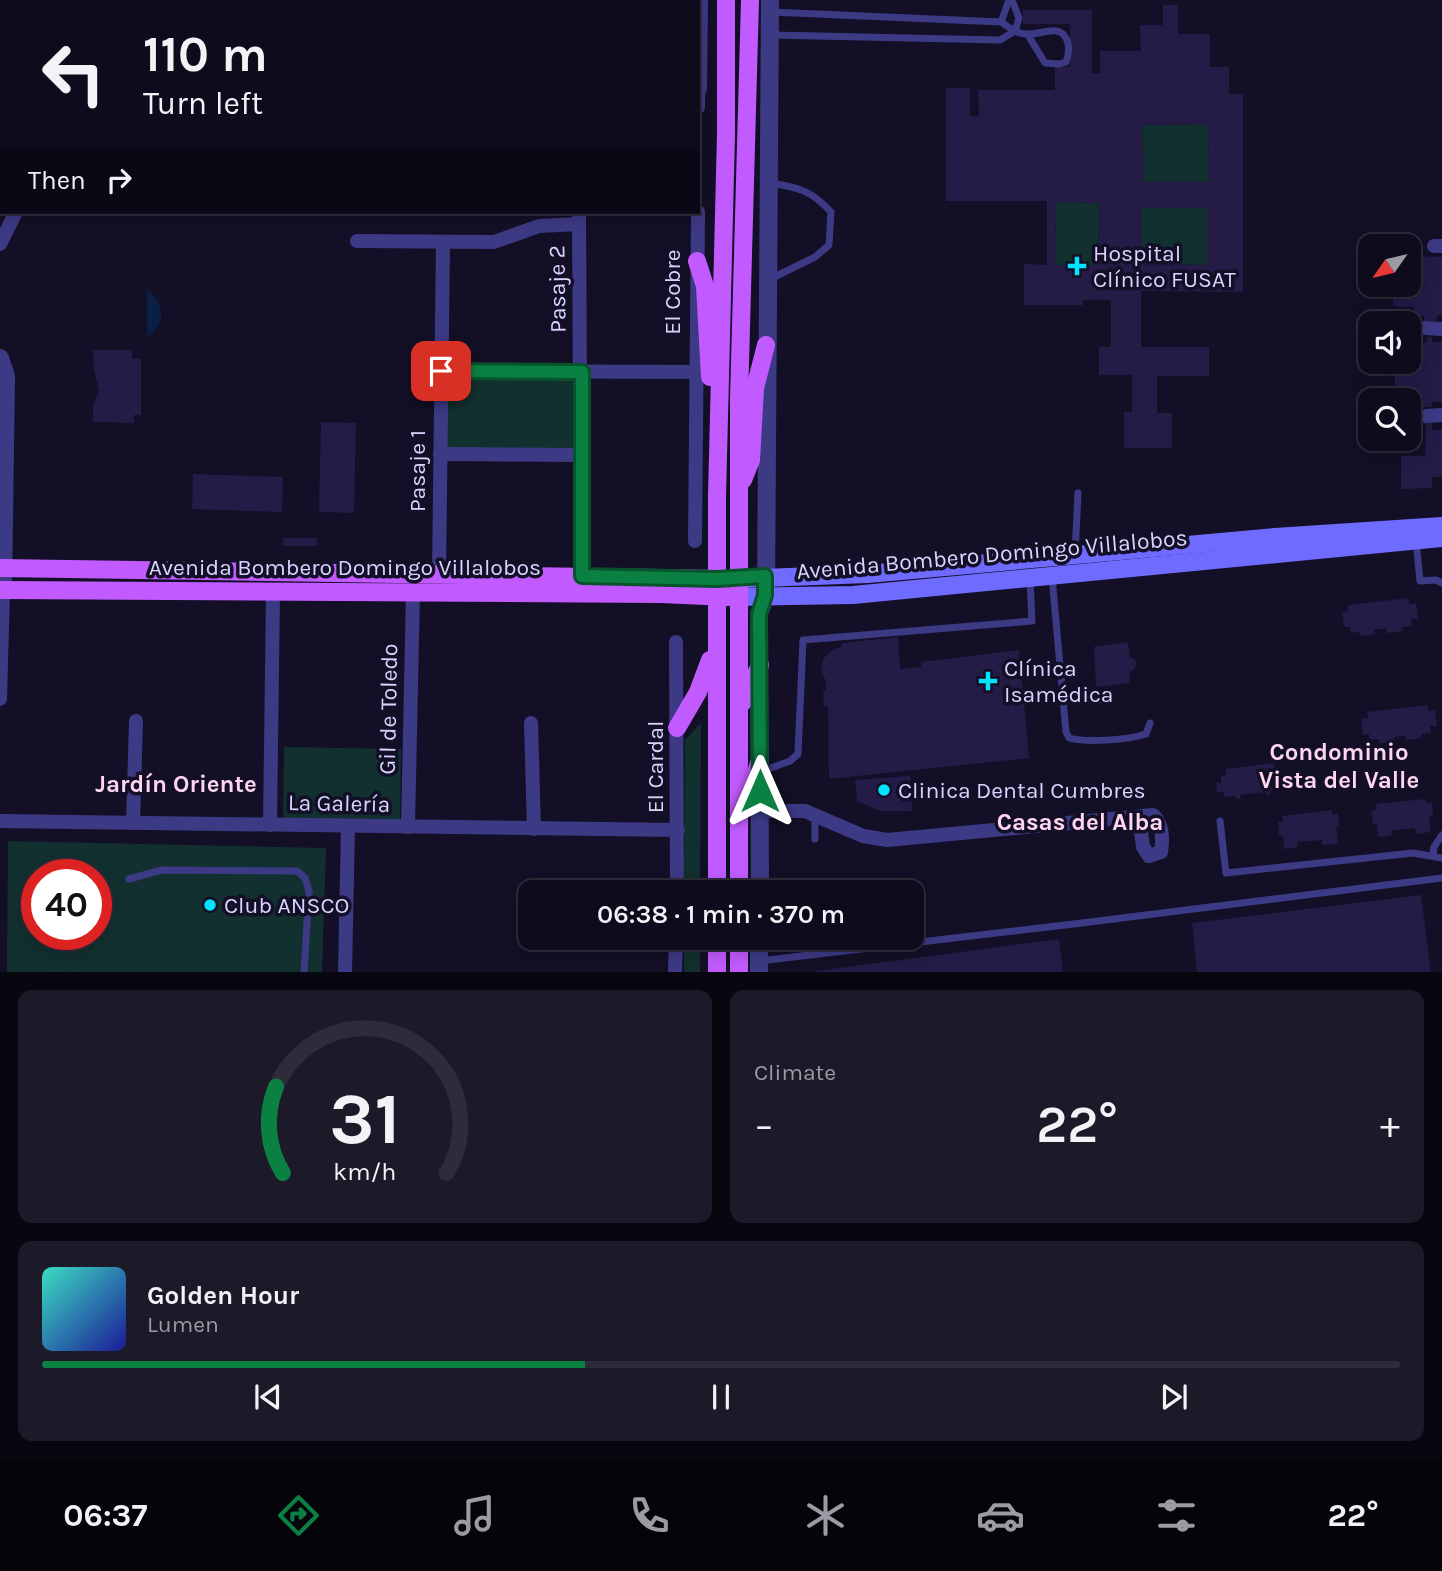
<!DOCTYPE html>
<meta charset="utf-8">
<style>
:root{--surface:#0e0b1c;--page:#1c1929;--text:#f1f3f6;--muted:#9b9ba3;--line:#2e2b3b;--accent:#0b8043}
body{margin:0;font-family:Karla,sans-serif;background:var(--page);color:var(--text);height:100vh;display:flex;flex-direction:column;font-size:26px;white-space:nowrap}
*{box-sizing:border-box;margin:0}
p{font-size:23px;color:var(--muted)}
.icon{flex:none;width:38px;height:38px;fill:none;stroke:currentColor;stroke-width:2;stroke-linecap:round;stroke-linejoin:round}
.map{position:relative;height:972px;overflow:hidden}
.sheet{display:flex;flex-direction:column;gap:18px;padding:18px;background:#08060f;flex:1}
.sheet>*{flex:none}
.top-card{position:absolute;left:0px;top:0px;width:700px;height:214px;box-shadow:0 4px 18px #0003,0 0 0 2px var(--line);background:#0e0b1c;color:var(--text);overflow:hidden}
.needle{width:46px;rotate:236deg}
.tools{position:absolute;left:1358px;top:234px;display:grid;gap:14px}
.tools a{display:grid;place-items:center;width:63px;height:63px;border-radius:14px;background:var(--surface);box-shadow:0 4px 18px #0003,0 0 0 2px var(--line);font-size:35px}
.speed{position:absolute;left:21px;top:859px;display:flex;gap:14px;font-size:35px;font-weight:700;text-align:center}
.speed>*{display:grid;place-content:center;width:91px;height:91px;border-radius:50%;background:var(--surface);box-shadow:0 4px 18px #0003,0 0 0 2px var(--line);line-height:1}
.speed .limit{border:10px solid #d22;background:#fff;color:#111}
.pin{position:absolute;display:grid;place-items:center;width:60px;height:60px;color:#fff;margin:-30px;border-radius:14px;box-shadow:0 4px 10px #0006}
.me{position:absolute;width:77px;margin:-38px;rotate:0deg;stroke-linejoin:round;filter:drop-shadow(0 0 5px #0008)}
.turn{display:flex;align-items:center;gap:24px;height:147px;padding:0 28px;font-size:32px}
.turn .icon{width:91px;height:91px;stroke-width:2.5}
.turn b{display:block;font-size:49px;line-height:60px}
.then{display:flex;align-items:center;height:66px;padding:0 28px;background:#0003;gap:14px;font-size:26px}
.big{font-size:52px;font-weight:600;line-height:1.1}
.sheet .widget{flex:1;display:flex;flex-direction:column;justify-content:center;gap:10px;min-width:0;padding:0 24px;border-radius:14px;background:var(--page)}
.sheet .dial{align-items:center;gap:0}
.dial svg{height:182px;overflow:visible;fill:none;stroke:var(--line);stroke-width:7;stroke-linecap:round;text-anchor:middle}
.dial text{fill:var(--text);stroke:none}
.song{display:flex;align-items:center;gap:21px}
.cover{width:84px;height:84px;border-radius:10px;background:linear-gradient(135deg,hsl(170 70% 55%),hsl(240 70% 35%))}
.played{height:7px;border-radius:4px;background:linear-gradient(90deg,var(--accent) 40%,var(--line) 40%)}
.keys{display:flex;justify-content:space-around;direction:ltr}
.heat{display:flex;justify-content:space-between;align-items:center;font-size:38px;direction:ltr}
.sheet .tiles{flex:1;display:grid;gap:18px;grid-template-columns:1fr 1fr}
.widget:last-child{grid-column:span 2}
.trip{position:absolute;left:518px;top:880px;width:406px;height:70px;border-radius:14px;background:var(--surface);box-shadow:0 4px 18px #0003,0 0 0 2px var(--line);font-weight:600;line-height:70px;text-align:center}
.dock{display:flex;height:112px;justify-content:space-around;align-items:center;background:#06040b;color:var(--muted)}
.dock .icon{width:49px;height:49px}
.dock .active{color:var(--accent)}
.dock b{font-size:32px;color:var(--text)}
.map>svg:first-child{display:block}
</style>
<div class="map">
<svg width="1442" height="973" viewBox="0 0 1442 973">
<rect width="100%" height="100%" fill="#130f26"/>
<g fill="#12302f" fill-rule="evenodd">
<polygon points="1208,124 1209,182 1143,182 1142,125"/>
<polygon points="1056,202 1099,203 1098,266 1055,265"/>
<polygon points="1142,208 1207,208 1207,265 1142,264"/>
<polygon points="444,374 575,375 574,453 444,452"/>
<polygon points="701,723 700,892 684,892 685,740"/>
<polygon points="284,747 401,749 400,821 283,819"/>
<path d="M8 841 326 848 322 972 7 973ZM37 875H96V934H37Z"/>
<rect x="684" y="938" width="16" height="34"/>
</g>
<path fill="#0a1f44" d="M147 289C166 304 166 323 147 338Z"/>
<g fill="#241b47" fill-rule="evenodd">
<path d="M1163 5H1178V34H1210V67H1229V94H1243V292L1141 291V347H1209V376H1157V413H1172V448H1124V412H1132V375H1099V347H1111V300H1083V305H1024V264L1047 265V201H946V88H970V116H979L978 90H1055V67H1070V24H1023V10H1092V73H1100V51H1141L1140 25H1163ZM1208 124 1209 182H1143L1142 125ZM1056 202 1099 203 1098 266 1055 265ZM1142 208H1207V265L1142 264Z"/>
<polygon points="1409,256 1442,257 1442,315 1437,315 1436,321 1424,321 1424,316 1414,317 1414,307 1393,306 1393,292 1408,293"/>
<polygon points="1411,336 1416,336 1416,342 1427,342 1427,337 1432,337 1432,342 1442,342 1442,402 1432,402 1432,407 1413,407 1413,391 1411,390 1410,401 1395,401 1395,362 1409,362"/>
<polygon points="93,350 132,350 132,359 141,359 141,415 134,415 134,423 93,422 93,405 99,391 94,370"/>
<polygon points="321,422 356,423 354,513 319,512"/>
<polygon points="1426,423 1432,423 1432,430 1442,430 1442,477 1432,477 1432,488 1401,489 1401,456 1425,456"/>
<polygon points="193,474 283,477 282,512 192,509"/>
<rect x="283" y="538" width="34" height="8"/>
<polygon points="1409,598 1409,604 1416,603 1418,619 1411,619 1412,626 1402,627 1403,631 1387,633 1386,628 1374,630 1375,634 1360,636 1360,632 1351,633 1350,627 1344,627 1342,612 1348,611 1348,605"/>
<polygon points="898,637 900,669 921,667 921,662 1019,650 1029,758 829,779 828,706 824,706 823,691 826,690 826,681 821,672 823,659 833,649 841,647 842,643"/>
<polygon points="1128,642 1130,657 1137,661 1135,668 1130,672 1129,683 1096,687 1094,647"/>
<polygon points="1428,705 1428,711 1435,710 1437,726 1430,726 1431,733 1421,734 1422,738 1406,740 1405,736 1394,737 1394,742 1379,743 1379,739 1370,740 1369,734 1363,735 1361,719 1368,718 1367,712"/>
<polygon points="1274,763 1275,770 1280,769 1281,776 1286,776 1287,784 1282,784 1283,790 1270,791 1271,795 1266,795 1266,792 1240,795 1241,799 1236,799 1236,796 1224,797 1223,792 1217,792 1216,783 1221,783 1221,776 1226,775 1226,769"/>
<polygon points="910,776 912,811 880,811 857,801 855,780"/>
<polygon points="1425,799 1426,803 1432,802 1433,815 1429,816 1431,832 1416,834 1415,828 1391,831 1392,836 1378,837 1377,824 1373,824 1371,811 1377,810 1376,804"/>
<polygon points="1332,810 1332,815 1338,814 1339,827 1336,827 1338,844 1322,845 1322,840 1297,842 1298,847 1284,849 1283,835 1279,836 1278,822 1283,822 1282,816"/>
<polygon points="1421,895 1431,973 1197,973 1192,923"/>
<polygon points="1059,939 1063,973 816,973 816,971"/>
</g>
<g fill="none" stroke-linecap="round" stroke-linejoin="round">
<g stroke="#3d3a85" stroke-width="7">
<path d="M771 12 1001 22C1009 27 1017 34 1026 34 1039 36 1060 22 1067 40 1070 48 1069 54 1066 62L1059 64 1045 63 1028 35"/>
<polyline points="1001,22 1009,0"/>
<polyline points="771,35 1000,40 1015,31 1019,18 1012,0"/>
<path d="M768 280 815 257 829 245 831 212C812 191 798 187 770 183"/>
<polyline points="1416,541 1420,581 1436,580 1442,583"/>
<polyline points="1075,554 1078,493"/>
<path d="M1052 577 1066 732 1069 738C1087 743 1128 740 1146 734L1150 723"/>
<polyline points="760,772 790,761 798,754 803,640 1032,621 1030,579"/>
<polyline points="815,816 815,839"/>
<polyline points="1220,821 1226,873 1413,853 1442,858"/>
<polyline points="1433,855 1434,847 1442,835"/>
<polyline points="129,879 162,870 297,871 305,878 309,891 304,973"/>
<polyline points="759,961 1074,924 1442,878"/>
</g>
<g stroke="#3d3a85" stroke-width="14">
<polyline points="96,2 96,0"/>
<polyline points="488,2 488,0"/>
<polyline points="698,107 698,89"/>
<polyline points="579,212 581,576"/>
<polyline points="357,241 494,242 539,226 579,224"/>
<polyline points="0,244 16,212"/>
<polyline points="1434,246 1442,246"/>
<polyline points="1425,328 1442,329"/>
<polyline points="441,371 696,372"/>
<polyline points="1425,416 1442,415"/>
<polyline points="440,454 581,455"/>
<polyline points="695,541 698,212"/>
<polyline points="439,574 443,243"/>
<polyline points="676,642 677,892"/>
<polyline points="0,699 3,590"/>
<polyline points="531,723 534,829"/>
<path d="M760 811H805L863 836 887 840 1153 815C1163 823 1163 840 1161 852L1149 856 1143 847 1139 816"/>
<polyline points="0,821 678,830"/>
<polyline points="133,823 136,721"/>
<polyline points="270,825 273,592"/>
<polyline points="408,827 413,591"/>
<polyline points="345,973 348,826"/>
<polyline points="675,973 676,938"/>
</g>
<g stroke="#3d3a85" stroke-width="18">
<polyline points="0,56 2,56"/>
<polyline points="698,89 699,0"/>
<polyline points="0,358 6,376 3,590"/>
<polyline points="760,892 759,614 766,595 770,0"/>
<polyline points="759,938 759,973"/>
</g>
<g stroke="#6f6bff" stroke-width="18">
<polyline points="739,579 868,574 1275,537 1442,526"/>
<polyline points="739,597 853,595 1442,538"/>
</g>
<g stroke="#c25bff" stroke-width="18">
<polyline points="697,261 705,286 710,377"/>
<polyline points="743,480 751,460 755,388 766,345"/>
<polyline points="0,568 728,579"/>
<polyline points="0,590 661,594 728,597"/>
<polyline points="743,702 760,665"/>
<polyline points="677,728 698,692 710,660"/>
<polyline points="747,801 760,760"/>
<polyline points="717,892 717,497 726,134 726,0"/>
<polyline points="739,892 739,400 750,0"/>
<polyline points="717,938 717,973"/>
<polyline points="739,938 739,973"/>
<polyline points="758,938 759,943"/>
</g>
</g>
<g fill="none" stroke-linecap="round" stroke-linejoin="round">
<defs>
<polyline id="route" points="441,371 582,372 582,576 717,579 765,576 765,595 759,614 760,791"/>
</defs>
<use href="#route" stroke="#07532c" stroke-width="18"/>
<use href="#route" stroke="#0b8043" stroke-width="12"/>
</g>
<g fill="#00e5ff" stroke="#130f26" stroke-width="2.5">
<path d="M1073.5 255.5h7v7h7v7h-7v7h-7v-7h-7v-7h7z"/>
<path d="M984.5 670.5h7v7h7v7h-7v7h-7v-7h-7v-7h7z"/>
<circle cx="884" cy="790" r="7"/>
<circle cx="210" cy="905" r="7"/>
</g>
<g text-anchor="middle" stroke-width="7" stroke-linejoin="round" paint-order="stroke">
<g font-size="23" fill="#d9d4ff" stroke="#130f26" text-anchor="start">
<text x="1093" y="261">Hospital<tspan x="1093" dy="26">Clínico FUSAT</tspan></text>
<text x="1004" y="676">Clínica<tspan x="1004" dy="26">Isamédica</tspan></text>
<text x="898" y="798">Clinica Dental Cumbres</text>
<text x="224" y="913">Club ANSCO</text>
</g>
<g font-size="23" fill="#d9d4ff" stroke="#130f26">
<text transform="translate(557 289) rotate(-91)" y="8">Pasaje 2</text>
<text transform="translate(672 292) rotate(-90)" y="8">El Cobre</text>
<text transform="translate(417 471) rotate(-90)" y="8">Pasaje 1</text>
<text transform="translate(992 554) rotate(-5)" y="8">Avenida Bombero Domingo Villalobos</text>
<text x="345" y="575">Avenida Bombero Domingo Villalobos</text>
<text transform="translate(388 709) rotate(-89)" y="8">Gil de Toledo</text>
<text transform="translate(655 767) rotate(-90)" y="8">El Cardal</text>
<text transform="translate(339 803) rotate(1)" y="8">La Galería</text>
</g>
<g font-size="24" font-weight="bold" fill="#ffd6f0" stroke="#130f26">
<text x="1339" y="760">Condominio<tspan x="1339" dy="28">Vista del Valle</tspan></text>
<text x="176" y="792">Jardín Oriente</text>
<text x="1080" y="830">Casas del Alba</text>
</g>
</g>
</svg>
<div class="tools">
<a><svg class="needle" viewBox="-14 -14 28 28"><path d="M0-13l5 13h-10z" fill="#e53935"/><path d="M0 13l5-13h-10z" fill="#9b9ba3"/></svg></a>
<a><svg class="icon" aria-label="sound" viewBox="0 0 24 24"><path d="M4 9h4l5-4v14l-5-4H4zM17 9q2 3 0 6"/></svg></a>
<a><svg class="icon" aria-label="search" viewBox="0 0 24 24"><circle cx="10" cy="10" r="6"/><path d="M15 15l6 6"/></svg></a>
</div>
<div class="speed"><div class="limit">40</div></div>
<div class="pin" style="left:441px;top:371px;background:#d93025"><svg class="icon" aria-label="arrive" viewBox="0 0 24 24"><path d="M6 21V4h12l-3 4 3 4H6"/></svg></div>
<svg class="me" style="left:760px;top:791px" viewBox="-20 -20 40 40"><path d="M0-17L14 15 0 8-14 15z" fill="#0b8043" stroke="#fff" stroke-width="4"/></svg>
<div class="trip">06:38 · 1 min · 370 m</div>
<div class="top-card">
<div class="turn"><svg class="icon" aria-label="left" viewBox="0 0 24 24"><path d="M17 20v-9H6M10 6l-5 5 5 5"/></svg><div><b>110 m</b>Turn left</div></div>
<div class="then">Then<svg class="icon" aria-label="right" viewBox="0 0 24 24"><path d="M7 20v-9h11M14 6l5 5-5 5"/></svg></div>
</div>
</div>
<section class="sheet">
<div class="tiles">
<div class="widget dial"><svg viewBox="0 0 100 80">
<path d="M14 69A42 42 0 1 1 86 69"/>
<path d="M14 69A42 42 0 0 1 11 31" stroke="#0b8043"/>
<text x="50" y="56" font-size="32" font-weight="700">31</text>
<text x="50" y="72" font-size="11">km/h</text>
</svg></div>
<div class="widget"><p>Climate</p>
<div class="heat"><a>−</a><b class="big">22°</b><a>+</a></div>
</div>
<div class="widget">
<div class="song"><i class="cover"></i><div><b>Golden Hour</b><p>Lumen</p></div></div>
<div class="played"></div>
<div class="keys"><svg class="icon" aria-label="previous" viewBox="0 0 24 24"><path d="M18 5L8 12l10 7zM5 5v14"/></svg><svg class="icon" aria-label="pause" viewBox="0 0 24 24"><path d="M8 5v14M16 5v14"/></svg><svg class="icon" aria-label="next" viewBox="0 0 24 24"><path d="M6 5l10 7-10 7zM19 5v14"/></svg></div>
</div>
</div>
</section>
<nav class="dock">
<b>06:37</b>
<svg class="icon active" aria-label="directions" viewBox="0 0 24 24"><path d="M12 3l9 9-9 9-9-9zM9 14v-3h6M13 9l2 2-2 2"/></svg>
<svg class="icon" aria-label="music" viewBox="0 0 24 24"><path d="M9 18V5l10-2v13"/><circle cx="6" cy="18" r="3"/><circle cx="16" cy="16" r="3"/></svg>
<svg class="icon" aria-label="phone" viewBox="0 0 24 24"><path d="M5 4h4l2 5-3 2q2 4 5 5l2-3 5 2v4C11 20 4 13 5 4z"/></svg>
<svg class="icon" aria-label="climate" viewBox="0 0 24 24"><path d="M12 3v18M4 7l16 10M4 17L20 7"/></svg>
<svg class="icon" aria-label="car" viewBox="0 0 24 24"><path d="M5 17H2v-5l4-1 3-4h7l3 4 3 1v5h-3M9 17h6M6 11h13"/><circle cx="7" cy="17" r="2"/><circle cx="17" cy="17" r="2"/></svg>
<svg class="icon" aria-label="filters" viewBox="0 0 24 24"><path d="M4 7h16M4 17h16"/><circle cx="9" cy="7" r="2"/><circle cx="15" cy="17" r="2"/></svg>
<b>22°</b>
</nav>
